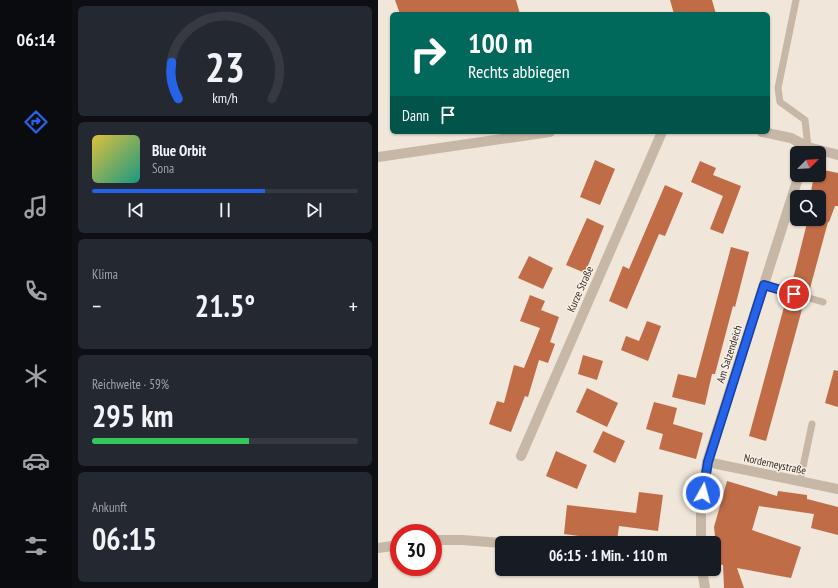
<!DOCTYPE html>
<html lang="de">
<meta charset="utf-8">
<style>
:root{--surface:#171b24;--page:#242831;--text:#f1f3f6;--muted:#9ea1a6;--line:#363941;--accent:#2563eb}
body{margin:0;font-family:"PT Sans Narrow",sans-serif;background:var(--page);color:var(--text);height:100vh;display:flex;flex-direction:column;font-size:15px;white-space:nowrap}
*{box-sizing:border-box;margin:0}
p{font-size:13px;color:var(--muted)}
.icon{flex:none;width:22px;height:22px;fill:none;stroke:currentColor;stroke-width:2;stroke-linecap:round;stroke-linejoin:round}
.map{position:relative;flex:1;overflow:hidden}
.drawer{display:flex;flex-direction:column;gap:6px;padding:6px;background:#0d0f14;width:306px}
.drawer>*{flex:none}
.banner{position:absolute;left:12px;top:12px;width:380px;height:122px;border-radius:6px;box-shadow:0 1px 3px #0004;background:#00695c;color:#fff;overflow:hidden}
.needle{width:26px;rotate:66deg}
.tools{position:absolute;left:412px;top:146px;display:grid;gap:8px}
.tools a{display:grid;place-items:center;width:36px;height:36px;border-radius:6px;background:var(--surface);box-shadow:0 1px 3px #0004;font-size:20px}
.speed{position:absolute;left:12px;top:524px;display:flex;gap:8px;font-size:20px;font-weight:700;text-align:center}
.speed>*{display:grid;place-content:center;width:52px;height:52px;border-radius:50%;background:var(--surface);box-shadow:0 1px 3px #0004;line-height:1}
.speed .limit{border:6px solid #d22;background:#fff;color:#111}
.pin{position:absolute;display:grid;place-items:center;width:34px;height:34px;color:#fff;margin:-17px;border:2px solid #fff;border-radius:50%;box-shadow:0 1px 4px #0007}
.me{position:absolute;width:44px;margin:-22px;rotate:7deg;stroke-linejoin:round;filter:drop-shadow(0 0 3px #0008)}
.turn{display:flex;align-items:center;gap:14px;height:84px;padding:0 12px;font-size:18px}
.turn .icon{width:52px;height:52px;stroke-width:2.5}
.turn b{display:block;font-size:28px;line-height:34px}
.then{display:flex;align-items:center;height:38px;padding:0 12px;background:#0003;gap:8px;font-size:15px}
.big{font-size:30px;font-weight:600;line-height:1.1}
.drawer .widget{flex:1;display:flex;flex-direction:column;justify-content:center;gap:6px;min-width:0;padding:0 14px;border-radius:6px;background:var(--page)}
.drawer .dial{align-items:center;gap:0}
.dial svg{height:104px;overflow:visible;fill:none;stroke:var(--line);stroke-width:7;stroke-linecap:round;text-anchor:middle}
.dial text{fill:var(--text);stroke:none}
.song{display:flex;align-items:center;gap:12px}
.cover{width:48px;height:48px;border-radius:6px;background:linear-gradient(135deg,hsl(50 70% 55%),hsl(170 70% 35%))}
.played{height:4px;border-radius:2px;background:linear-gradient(90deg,var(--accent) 65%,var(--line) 65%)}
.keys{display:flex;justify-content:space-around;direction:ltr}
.heat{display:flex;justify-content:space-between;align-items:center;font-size:22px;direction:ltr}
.charge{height:6px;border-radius:3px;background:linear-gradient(90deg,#34c759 59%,var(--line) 0)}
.trip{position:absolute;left:117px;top:536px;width:226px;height:40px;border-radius:6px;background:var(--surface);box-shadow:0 1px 3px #0004;font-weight:600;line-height:40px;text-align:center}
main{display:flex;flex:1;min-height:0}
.dock{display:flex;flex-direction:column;width:72px;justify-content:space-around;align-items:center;background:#090b0e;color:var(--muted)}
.dock .icon{width:28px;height:28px}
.dock .current{color:var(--accent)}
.dock b{font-size:18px;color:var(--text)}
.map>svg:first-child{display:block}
</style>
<main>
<nav class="dock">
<b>06:14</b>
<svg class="icon current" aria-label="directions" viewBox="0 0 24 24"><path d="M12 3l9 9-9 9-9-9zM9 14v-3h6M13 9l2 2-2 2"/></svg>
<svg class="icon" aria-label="music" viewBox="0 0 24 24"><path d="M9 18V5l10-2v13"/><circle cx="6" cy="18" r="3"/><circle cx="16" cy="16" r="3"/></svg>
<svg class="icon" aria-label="phone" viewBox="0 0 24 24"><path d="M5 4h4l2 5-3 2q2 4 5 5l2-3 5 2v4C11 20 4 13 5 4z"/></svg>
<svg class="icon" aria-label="climate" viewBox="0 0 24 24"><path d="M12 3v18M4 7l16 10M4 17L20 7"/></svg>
<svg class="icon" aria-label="car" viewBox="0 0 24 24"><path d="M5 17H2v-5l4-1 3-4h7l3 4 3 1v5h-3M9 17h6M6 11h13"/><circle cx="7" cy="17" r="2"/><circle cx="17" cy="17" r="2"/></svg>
<svg class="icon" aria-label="filters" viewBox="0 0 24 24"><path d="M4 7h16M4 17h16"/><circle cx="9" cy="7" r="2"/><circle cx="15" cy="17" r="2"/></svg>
</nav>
<section class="drawer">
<div class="widget dial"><svg viewBox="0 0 100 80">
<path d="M14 69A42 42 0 1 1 86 69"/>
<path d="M14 69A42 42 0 0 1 9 41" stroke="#2563eb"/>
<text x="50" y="56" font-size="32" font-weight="700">23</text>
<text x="50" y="72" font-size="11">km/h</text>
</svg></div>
<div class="widget">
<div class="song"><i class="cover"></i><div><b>Blue Orbit</b><p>Sona</p></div></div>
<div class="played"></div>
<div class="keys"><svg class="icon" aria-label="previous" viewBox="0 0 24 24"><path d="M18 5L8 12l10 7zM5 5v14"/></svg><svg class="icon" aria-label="pause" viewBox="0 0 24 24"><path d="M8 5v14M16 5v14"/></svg><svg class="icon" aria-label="next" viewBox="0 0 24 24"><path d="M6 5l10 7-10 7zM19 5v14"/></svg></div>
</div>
<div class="widget"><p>Klima</p>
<div class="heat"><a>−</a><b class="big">21.5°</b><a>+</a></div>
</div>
<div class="widget"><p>Reichweite · 59%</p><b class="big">295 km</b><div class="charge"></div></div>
<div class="widget"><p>Ankunft</p><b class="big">06:15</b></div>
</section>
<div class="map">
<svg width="460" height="588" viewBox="0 0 460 588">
<rect width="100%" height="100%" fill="#f0e6d9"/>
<g fill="#bf6c47">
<polygon points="17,0 138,0 142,14 22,14"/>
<polygon points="292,0 334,0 338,14 296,14"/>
<polygon points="217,160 237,169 222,205 202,197"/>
<polygon points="322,161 338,168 335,175 363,186 345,234 332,229 345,196 313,182"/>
<polygon points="441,169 460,173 460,206 457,206 451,222 450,222 431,292 429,292 413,287 430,219 441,219 441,197 432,197 436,175 441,175"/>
<polygon points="287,185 305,193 287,236 281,234 249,309 231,301 245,266 251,269"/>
<polygon points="209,218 226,226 207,273 188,265"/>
<polygon points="353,247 371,252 357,307 355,306 337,374 334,374 327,405 294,397 300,374 318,378"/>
<polygon points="151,256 175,268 165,289 140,278"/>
<polygon points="152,295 167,301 163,310 181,317 172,342 177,344 170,363 161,360 150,397 147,396 133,432 111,424 119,401 126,403 136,365 146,368 162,328 142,321"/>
<polygon points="410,297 426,302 388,441 371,436 406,307 408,307"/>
<polygon points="269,321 283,326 270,361 243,350 248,336 261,341"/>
<polygon points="205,355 225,361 219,380 200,374"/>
<polygon points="456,370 460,371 460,407 447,403"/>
<polygon points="209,388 240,403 229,427 198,412"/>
<polygon points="276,402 299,408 295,424 325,433 318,459 281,449 285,434 268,429"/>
<polygon points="225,431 247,441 237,463 215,452"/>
<polygon points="178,451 209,465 199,489 168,476"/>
<polygon points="349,481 399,496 400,491 429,495 429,499 460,507 460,535 433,528 436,514 381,506 374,530 423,547 413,578 359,568 366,588 346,588 345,565 340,564 336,527"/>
<polygon points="261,492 285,495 280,531 241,526 239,541 186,534 189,505 258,513"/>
</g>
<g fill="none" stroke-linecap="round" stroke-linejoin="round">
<g stroke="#c7b7a6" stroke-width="7">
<polyline points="418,0 400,88 402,102 427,120 430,147"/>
<polyline points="386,285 445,302"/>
<polyline points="422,481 434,424"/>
</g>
<g stroke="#c7b7a6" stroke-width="10">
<polyline points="384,132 413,138 430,147 460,155"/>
<polyline points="0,157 172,132"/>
<polyline points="143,456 284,132"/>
<polyline points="329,462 460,489"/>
<polyline points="55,540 84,540 124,543"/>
<polyline points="323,543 323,509 329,462 421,175"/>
<polyline points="0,548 21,545"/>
<polyline points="324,569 327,588"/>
</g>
</g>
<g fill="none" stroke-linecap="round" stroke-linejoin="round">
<defs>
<polyline id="route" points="325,493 330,462 386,285 416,294"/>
</defs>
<use href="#route" stroke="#184099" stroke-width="10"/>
<use href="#route" stroke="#2563eb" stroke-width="7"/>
</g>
<g text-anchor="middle" stroke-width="3" stroke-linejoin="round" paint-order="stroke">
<g font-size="11" fill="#332b26" stroke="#f8f0e5">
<text transform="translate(202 289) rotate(-66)" y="4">Kurze Straße</text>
<text transform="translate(351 354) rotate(-72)" y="4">Am Salzendeich</text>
<text transform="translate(397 464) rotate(12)" y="4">Norderneystraße</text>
</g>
</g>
</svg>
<div class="tools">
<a><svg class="needle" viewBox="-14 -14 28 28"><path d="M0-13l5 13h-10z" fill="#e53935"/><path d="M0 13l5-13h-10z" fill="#9ea1a6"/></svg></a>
<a><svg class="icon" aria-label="search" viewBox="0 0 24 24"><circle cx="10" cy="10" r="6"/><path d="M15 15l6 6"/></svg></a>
</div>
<div class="speed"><div class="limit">30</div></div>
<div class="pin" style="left:416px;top:294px;background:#d93025"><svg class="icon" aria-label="arrive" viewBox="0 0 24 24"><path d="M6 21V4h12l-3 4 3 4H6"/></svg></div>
<svg class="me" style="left:325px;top:493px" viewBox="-20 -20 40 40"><circle r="17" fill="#2563eb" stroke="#fff" stroke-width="3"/><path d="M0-11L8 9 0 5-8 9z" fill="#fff"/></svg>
<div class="trip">06:15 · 1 Min. · 110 m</div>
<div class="banner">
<div class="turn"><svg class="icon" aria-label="right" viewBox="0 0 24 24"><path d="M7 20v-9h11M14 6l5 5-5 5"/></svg><div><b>100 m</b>Rechts abbiegen</div></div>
<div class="then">Dann<svg class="icon" aria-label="arrive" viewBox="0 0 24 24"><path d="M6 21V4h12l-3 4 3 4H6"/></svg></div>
</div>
</div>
</main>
